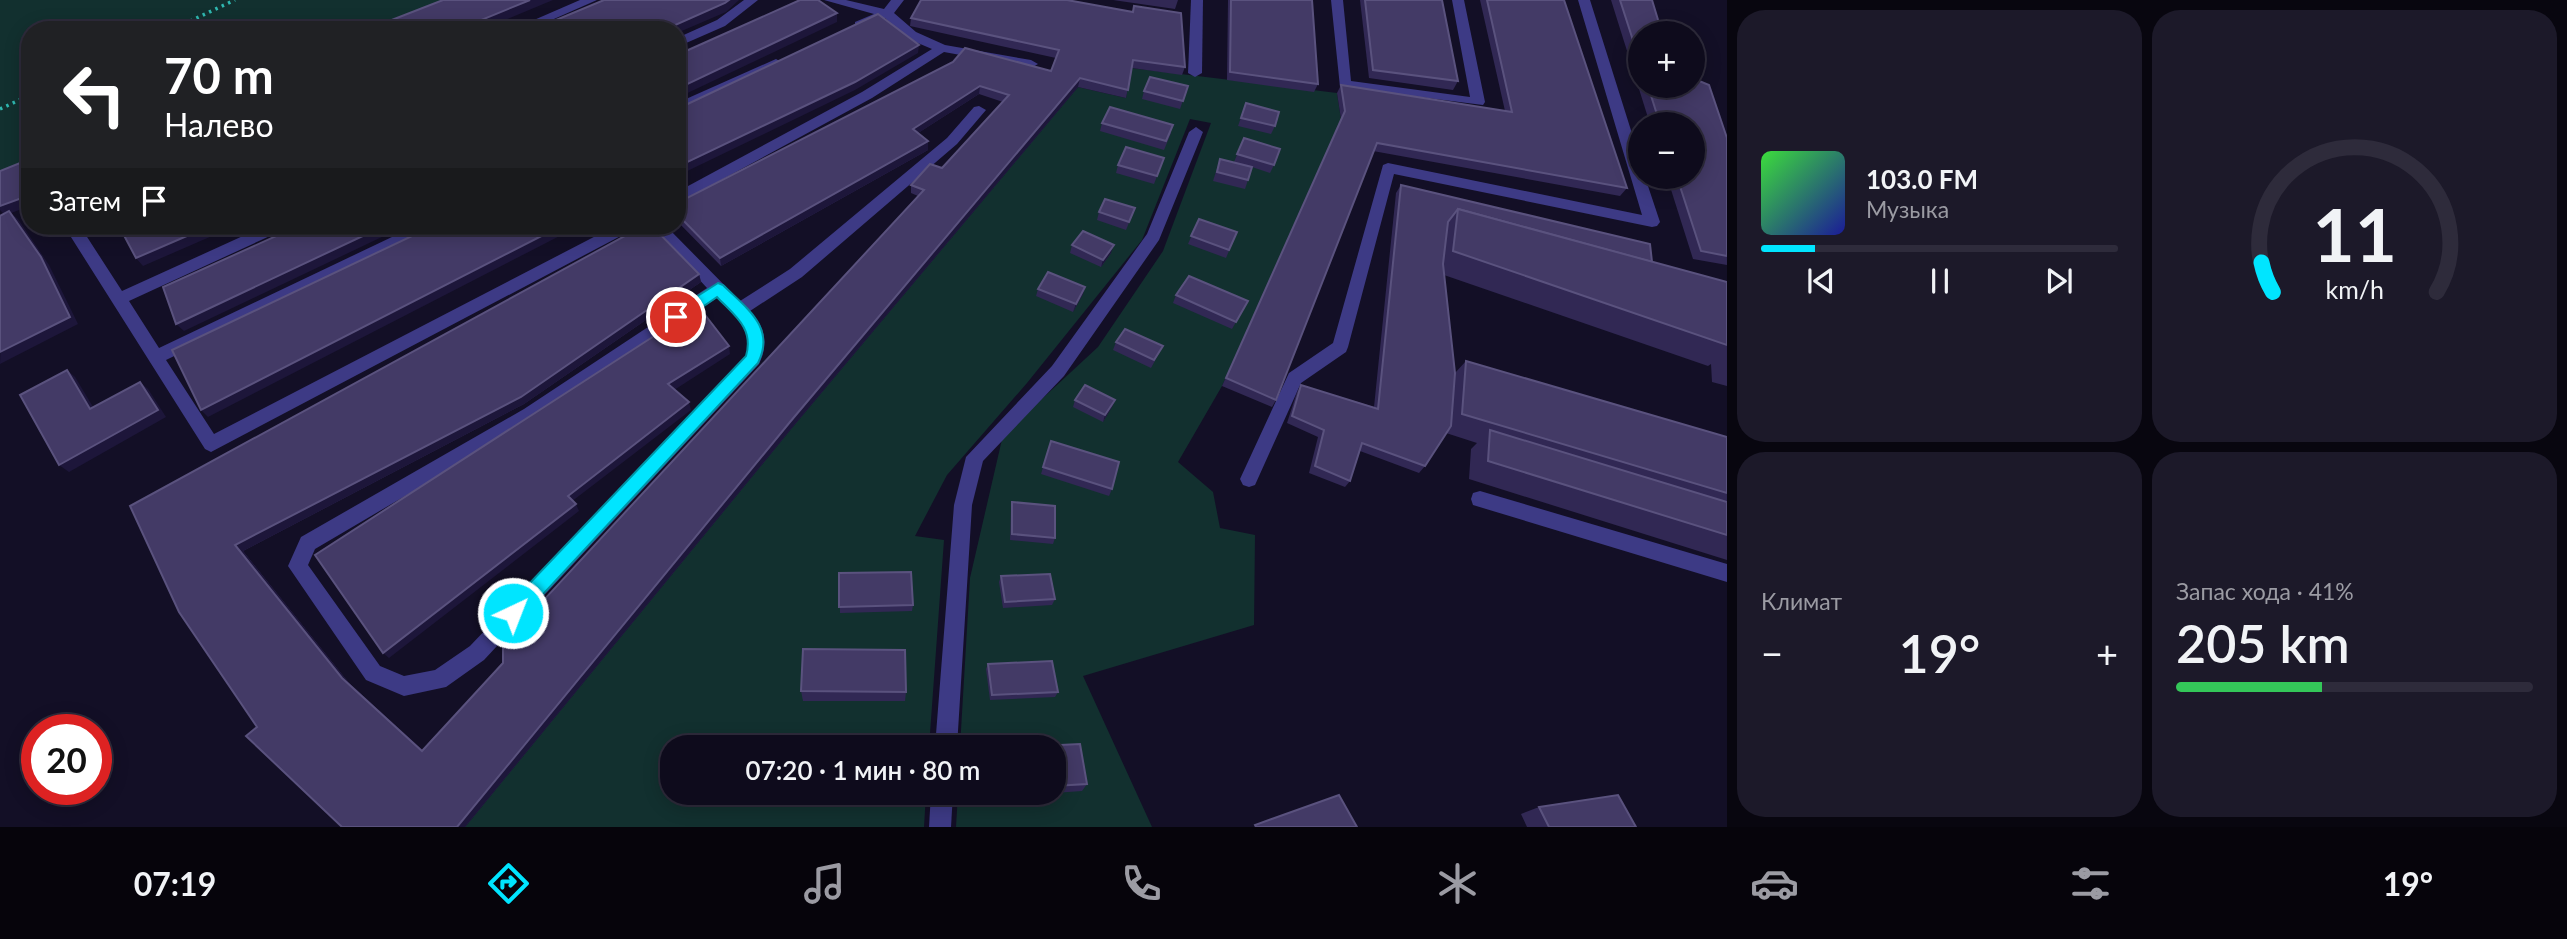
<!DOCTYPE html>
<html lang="ru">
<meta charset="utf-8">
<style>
:root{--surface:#0e0b1c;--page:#1c1929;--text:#f1f3f6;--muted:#9b9ba3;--line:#2e2b3b;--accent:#00e5ff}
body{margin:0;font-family:Lato,sans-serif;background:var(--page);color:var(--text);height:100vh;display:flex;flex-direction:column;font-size:26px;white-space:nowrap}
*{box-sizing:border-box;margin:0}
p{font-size:23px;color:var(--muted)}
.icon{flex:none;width:38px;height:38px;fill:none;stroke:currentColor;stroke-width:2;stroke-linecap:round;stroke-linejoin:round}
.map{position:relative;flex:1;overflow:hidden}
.side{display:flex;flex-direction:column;gap:10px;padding:10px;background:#08060f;width:840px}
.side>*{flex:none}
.guide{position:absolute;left:21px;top:21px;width:665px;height:214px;border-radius:28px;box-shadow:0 4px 18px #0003,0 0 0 2px var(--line);background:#202124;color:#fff;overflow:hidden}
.controls{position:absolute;left:1628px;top:21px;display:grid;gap:14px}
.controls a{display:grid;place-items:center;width:77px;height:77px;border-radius:50%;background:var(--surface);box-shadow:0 4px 18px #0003,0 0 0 2px var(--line);font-size:35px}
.speed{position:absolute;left:21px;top:714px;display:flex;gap:14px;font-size:35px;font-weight:700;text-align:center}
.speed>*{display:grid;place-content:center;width:91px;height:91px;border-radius:50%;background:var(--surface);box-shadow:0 4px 18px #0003,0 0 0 2px var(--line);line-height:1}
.speed .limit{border:10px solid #d22;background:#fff;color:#111}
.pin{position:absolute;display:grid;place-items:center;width:60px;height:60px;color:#fff;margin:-30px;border:4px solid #fff;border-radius:50%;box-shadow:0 2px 7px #0007}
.me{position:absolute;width:77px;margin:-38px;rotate:43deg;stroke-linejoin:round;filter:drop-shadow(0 0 5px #0008)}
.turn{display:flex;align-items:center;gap:24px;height:147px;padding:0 28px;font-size:32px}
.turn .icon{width:91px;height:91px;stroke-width:2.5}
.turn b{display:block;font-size:49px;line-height:60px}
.then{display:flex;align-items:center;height:66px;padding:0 28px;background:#0003;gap:14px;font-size:26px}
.big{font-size:52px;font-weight:600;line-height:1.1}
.side .tile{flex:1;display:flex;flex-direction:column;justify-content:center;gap:10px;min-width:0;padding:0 24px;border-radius:28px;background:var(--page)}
.side .dial{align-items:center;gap:0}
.dial svg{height:182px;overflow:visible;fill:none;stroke:var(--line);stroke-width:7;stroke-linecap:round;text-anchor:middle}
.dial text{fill:var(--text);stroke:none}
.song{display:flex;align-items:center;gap:21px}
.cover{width:84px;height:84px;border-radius:10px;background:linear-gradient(135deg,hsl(120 70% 55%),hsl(240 70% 35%))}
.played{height:7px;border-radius:4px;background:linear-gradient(90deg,var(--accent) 15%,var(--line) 15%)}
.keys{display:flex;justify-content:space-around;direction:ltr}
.heat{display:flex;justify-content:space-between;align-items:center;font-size:38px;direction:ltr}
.charge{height:10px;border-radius:5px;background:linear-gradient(90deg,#34c759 41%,var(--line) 0)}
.side .tiles{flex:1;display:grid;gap:10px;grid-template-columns:repeat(2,1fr)}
.trip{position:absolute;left:660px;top:735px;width:406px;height:70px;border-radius:28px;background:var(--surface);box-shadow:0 4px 18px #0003,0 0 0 2px var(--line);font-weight:600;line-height:70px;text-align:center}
.tabs{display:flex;height:112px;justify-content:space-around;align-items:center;background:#06040b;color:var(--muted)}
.tabs .icon{width:49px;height:49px}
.tabs .on{color:var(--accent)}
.tabs b{font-size:32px;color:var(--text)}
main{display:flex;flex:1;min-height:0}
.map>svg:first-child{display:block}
</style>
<main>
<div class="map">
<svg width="1727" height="827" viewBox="0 0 1727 827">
<rect width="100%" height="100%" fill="#130f26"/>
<g fill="#12302f">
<polygon points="0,0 469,0 394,30 30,30 30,171 0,182"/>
<polygon points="1131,68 1337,93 1341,119 1222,386 1178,462 1213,492 1220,528 1255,535 1254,625 1083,676 1152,827 956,827 958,793 1054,793 1054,747 960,747 970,578 1003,435 1098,347 1163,251 1211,123 1190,119 1142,240 1027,383 947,475 915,536 944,540 929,747 672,747 672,793 926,793 924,827 465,827 791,429 1078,87 1126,98"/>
</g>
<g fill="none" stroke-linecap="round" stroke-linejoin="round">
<g stroke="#2fb8b0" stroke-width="3.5" stroke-dasharray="2.5 4.5" stroke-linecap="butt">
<polyline points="171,30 235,0"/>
<polyline points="0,109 30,95"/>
</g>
<g fill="#3d3a85" fill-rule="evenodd">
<polygon points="580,0 597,0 529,30 511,30"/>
<polygon points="744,0 758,0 725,26 677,47 677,38 717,20"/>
<polygon points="824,0 846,0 884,9 891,0 904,0 894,13 916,32 945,45 1031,60 1038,64 1031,68 944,52 872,98 677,204 677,192 862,92 932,49 906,38 885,18 863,28 855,28 855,22 874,14"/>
<polygon points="1191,0 1203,0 1202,73 1195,77 1188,73"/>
<polygon points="1331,0 1343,0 1351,81 1470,97 1452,0 1464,0 1485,102 1483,105 1340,87"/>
<polygon points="1578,0 1590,0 1640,159 1640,177 1645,177 1660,222 1657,226 1652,227 1394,174 1348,347 1346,352 1301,383 1255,485 1249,487 1243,485 1240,479 1289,373 1333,343 1383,165 1388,163 1642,215"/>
<polygon points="776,59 783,63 781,66 677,112 677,103"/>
<path d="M979 106 986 110 957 144 802 277 750 311C765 327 769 343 759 364L484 660 446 687 404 696 366 680 288 566 301 537 524 409 707 288 650 226H666L740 301 790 269 947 138 974 107ZM717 298C734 316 754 329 746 356L470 646 435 670 404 676 380 666 308 565 315 549 536 419Z"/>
<polygon points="1196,127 1203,132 1159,240 1064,376 983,461 972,505 957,747 935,747 954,505 966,457 1052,366 1147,234 1189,132"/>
<polygon points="64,226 80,226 122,291 265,226 285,226 283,230 129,301 159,348 415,226 435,226 433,230 166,360 214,434 615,226 635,226 632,230 211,452 205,449"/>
<polygon points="1480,491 1727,564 1727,582 1473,505 1471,499 1473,493"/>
<polygon points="931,793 953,793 951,827 929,827"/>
</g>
</g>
<g fill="#312854">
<polygon points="1113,0 1178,0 1175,9"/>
<polygon points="1228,0 1312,0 1318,84 1314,92 1227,80"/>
<polygon points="1360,0 1442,0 1458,81 1453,90 1369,78"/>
<polygon points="1480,0 1564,0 1627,188 1620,196 1373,151 1276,400 1272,407 1222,386 1341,119 1337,93 1341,85 1505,111"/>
<polygon points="1611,0 1652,0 1640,33 1640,86 1692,86 1727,138 1727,265 1693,259 1667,177 1692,177 1692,124 1650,124"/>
<polygon points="911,18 1185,67 1182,75 1132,68 1126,98 1078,87 791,429 465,827 342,827 257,727 130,506 699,274 701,282 524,404 243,551 349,683 422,750 503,663 918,196 911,193 911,185 942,168 1003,102 979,94 918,133 928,150 721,266 677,221 677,203 953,62 1051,71 1056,58 910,26"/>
<polygon points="1188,86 1180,109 1142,99 1144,91"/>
<polygon points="1246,103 1275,126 1271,134 1238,126"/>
<polygon points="1102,123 1171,133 1164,150 1100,131"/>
<polygon points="1244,138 1274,165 1270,173 1252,167 1248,180 1245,189 1213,181 1220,159 1243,165 1234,162"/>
<polygon points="1164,158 1154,184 1116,173 1118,165"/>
<polygon points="1401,185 1652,262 1727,282 1727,386 1712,382 1711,364 1708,366 1444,275 1455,373 1466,361 1727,437 1727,560 1469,479 1471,449 1477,443 1446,433 1425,466 1419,473 1360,451 1350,481 1345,487 1309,473 1318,437 1287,423 1297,392 1301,385 1374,407 1396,193"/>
<polygon points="1135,208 1126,230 1097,220 1099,212"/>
<polygon points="1199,219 1237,232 1226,258 1188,244"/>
<polygon points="1072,245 1111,253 1101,267 1070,253"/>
<polygon points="1038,289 1083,294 1073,312 1036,296"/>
<polygon points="1176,295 1248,301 1232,329 1173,303"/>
<polygon points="1116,342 1163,346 1151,368 1113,350"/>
<polygon points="1075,400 1115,400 1112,407 1103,422 1073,407"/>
<polygon points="1051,441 1112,489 1109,496 1041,474"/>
<polygon points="1012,502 1055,538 1053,544 1010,540 1011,508"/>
<polygon points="839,573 913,605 912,611 840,613"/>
<polygon points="1001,576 1055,599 1052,605 1003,608 999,582"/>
<polygon points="988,664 1058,692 1055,697 990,700 986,669"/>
<polygon points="801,691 906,692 905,701 803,701"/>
<polygon points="1054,747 1087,784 1082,791 1054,793"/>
<polygon points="851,793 901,797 901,800 852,805"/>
<polygon points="985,793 1053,793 986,797"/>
<polygon points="1539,807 1636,827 1527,827 1521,814"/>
</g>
<g fill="#1d163a">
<polygon points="530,0 553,0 481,30 457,30"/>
<polygon points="729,0 739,0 726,12 677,33 677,30 664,30"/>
<polygon points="837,13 837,22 677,98 677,89"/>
<polygon points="919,45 918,53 855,90 677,176 677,167"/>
<polygon points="1080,78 1078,87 791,429 465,827 457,827 790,422"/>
<polygon points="980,86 979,94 912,137 913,129"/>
<polygon points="928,141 928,150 721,266 720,258"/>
<polygon points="30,195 30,206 11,213 18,219 49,265 78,324 0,364 5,215 0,210 0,206"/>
<polygon points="210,226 235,226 143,266 136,258"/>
<polygon points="384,226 405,226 184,331 176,324"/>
<polygon points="561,226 579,226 208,417 201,410"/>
<polygon points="1114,245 1111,253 1101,267 1103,260"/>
<polygon points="699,274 701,282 524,404 243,551 349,683 428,755 422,751 342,678 235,545"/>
<polygon points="1085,287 1083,294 1073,312 1076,304"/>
<polygon points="729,346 730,354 671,392 668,384"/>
<polygon points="67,370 75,377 99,417 90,409"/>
<polygon points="140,382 148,389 166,417 69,472 59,465"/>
<polygon points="1115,400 1112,407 1103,422 1105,415"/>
<polygon points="689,402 691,410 571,502 568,496"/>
<polygon points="576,504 579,511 389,658 383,653"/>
</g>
<g fill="#433a66" stroke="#5a527e" stroke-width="2">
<polygon points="443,0 530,0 457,30 366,30"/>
<polygon points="604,0 729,0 725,3 664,30 532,30"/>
<polygon points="800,0 818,0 837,13 677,89 677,55"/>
<polygon points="921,0 1067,0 1133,12 1134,6 1181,13 1185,67 1133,60 1128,90 1080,78 790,422 457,827 342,827 246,736 257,727 179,612 130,506 643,226 652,226 699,274 521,397 235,545 342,678 422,751 503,663 503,644 924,190 911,185 930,164 942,168 1009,95 980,86 913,129 928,141 720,258 677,214 677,203 953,62 965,48 1051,71 1059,50 911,18"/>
<polygon points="1231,0 1312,0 1318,84 1230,72"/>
<polygon points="1365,0 1442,0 1458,81 1373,70"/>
<polygon points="1487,0 1564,0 1627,188 1377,143 1276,400 1226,378 1345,111 1341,85 1512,112"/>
<polygon points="1620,0 1652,0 1662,33 1640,33 1640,62"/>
<polygon points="878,14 919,45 855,82 677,167 677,109"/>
<polygon points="1150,77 1188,86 1183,101 1144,91"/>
<polygon points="1692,78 1709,85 1727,138 1727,256 1701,251 1677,177 1692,177 1692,124 1660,124 1648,86 1692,86"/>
<polygon points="1246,103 1279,112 1275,126 1241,118"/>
<polygon points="1110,107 1173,125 1166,141 1102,123"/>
<polygon points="1244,138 1280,149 1274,165 1237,154"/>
<polygon points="1126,147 1164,158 1157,176 1118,165"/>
<polygon points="30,159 30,195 0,206 0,171"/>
<polygon points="1220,159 1252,167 1248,180 1217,172"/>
<polygon points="1401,185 1650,244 1652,262 1458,209 1448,222 1443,264 1455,373 1451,426 1425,466 1362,443 1350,481 1315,466 1324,430 1292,416 1301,385 1378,409"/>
<polygon points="1105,199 1135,208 1129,222 1099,212"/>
<polygon points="1458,209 1727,282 1727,345 1453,251"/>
<polygon points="9,211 41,257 70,317 0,352 0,216"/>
<polygon points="1199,219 1237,232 1229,250 1191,236"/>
<polygon points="119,226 210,226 136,258"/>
<polygon points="294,226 384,226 176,324 163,287 294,228"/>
<polygon points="433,226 561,226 201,410 172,350"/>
<polygon points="1083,231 1114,245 1103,260 1072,245"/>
<polygon points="1048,272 1085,287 1076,304 1038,289"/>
<polygon points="1189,276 1248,301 1236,322 1176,295"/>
<polygon points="699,307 729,346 668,384 689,402 568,496 576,504 383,653 315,555"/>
<polygon points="1125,329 1163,346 1154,360 1116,342"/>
<polygon points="1466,361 1727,437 1727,493 1462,414"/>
<polygon points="67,370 90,409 140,382 158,410 59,465 20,395"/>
<polygon points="1085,385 1115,400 1105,415 1075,400"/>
<polygon points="1490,430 1727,502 1727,535 1488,461"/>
<polygon points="1051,441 1119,462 1112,489 1043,467"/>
<polygon points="1012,502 1055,506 1055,538 1012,534"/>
<polygon points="911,572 913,605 839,607 839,573"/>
<polygon points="1050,574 1055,599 1005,602 1001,576"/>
<polygon points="803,649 905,650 906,692 801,691"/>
<polygon points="1052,661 1058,692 992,695 988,664"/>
<polygon points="1080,744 1087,784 1054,786 1054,747 1018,747"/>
<polygon points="851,793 901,793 901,797 852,802"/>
<polygon points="1339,795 1357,827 1256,827 1255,825"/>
<polygon points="1618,795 1636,827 1549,827 1539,807"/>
</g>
<path fill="#00e5ff" stroke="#0095a6" stroke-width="2" d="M718 283 723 285C746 308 776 327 758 363L520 619 513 622 507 619 504 613 507 607 746 356C754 328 735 316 717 297L682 321H671L669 317 671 313Z"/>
</svg>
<div class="controls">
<a>+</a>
<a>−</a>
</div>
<div class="speed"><div class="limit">20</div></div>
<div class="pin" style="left:676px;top:317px;background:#d93025"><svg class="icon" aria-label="arrive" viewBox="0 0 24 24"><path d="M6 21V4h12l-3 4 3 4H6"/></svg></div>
<svg class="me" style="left:513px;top:613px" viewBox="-20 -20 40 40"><circle r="17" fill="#00e5ff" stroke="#fff" stroke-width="3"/><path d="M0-11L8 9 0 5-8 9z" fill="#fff"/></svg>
<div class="trip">07:20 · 1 мин · 80 m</div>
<div class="guide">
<div class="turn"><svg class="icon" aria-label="left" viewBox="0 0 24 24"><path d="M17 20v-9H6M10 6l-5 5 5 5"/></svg><div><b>70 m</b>Налево</div></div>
<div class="then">Затем<svg class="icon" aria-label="arrive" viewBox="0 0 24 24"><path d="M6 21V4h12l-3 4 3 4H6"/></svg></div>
</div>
</div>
<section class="side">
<div class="tiles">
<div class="tile">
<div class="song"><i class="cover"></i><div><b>103.0 FM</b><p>Музыка</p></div></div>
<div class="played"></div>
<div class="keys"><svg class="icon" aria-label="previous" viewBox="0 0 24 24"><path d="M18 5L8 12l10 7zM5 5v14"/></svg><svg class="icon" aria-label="pause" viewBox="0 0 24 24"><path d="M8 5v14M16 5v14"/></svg><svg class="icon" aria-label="next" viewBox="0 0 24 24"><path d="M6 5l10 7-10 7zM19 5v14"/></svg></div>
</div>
<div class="tile dial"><svg viewBox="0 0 100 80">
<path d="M14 69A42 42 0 1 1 86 69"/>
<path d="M14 69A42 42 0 0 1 9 56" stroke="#00e5ff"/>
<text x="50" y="56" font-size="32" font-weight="700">11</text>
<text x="50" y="72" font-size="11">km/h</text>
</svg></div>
<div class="tile"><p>Климат</p>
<div class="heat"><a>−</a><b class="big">19°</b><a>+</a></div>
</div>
<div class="tile"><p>Запас хода · 41%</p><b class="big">205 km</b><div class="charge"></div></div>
</div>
</section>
</main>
<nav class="tabs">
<b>07:19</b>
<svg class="icon on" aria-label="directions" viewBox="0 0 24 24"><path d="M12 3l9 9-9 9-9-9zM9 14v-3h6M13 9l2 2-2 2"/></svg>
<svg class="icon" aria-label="music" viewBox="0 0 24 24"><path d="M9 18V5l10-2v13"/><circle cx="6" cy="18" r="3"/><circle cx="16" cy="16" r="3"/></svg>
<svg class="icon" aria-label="phone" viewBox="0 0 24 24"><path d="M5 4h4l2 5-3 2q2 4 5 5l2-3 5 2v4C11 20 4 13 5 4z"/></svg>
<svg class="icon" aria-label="climate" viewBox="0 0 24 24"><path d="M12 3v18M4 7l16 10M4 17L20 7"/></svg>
<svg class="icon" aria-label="car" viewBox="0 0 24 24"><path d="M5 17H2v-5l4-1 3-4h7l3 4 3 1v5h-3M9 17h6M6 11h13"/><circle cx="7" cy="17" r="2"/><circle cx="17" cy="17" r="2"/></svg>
<svg class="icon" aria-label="filters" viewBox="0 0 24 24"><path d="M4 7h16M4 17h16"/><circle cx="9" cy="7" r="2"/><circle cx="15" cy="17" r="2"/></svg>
<b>19°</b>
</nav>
